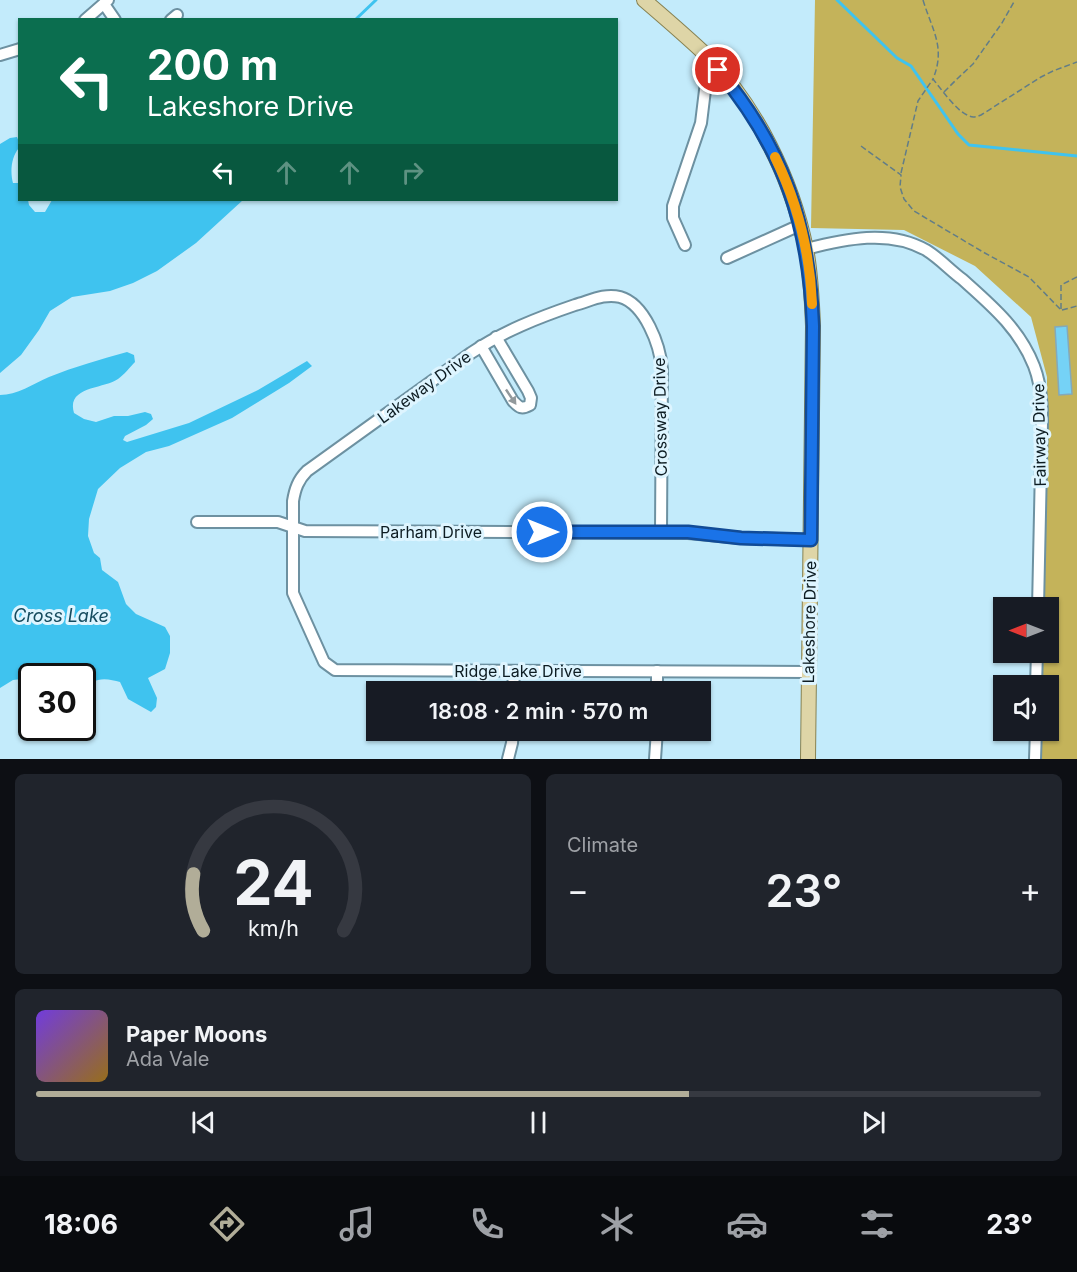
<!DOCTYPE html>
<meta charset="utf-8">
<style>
:root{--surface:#171b24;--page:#20242c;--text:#f1f3f6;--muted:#9ea1a6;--line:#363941;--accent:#b1ad98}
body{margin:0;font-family:Inter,sans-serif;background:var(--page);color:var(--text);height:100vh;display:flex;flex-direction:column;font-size:22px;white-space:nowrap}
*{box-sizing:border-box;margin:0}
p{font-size:20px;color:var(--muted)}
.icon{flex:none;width:33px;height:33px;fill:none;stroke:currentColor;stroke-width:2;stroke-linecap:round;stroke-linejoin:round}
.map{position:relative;height:759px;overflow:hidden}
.side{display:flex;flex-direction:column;gap:15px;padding:15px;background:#0d0f14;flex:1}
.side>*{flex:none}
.top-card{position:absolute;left:18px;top:18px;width:600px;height:183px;border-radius:0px;box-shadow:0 2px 4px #0004;background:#0b6e4f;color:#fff;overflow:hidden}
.needle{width:39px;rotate:270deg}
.tools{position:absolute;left:993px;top:597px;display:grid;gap:12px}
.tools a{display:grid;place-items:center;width:66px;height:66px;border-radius:0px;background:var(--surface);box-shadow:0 2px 4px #0004;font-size:30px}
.speed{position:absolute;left:18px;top:663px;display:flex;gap:12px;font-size:30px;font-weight:700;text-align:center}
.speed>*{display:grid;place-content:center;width:78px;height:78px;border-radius:50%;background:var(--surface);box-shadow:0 2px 4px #0004;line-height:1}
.speed .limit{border:3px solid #111;border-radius:9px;background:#fff;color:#111}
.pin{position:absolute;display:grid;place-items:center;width:51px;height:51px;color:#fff;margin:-26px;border:3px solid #fff;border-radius:50%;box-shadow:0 2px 6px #0007}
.me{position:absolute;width:66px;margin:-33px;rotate:90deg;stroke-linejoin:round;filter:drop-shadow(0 0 4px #0008)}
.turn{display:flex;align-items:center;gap:21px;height:126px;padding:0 30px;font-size:27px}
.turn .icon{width:78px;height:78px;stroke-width:2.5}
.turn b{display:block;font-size:42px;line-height:51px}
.lanes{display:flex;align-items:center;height:57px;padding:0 30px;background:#0003;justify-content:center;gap:30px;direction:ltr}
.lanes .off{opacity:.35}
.big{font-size:45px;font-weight:600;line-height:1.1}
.side .card{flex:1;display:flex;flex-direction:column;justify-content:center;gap:9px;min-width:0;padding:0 21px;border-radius:9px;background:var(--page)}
.side .dial{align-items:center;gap:0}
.dial svg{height:156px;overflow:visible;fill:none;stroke:var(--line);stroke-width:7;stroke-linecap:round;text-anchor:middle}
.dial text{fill:var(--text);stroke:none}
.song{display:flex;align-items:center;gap:18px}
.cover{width:72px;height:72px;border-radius:9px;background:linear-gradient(135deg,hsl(260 70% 55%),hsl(40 70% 35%))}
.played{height:6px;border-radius:3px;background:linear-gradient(90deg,var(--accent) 65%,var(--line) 65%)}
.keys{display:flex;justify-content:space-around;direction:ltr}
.heat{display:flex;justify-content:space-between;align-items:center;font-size:33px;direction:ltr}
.side .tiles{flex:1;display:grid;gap:15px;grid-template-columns:1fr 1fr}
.card:last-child{grid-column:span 2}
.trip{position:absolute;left:366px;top:681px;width:345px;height:60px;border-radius:0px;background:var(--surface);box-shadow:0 2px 4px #0004;font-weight:600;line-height:60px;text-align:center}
.tabs{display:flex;height:96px;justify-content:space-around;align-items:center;background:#090b0e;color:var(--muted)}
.tabs .icon{width:42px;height:42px}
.tabs .selected{color:var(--accent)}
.tabs b{font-size:27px;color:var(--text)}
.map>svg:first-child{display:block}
</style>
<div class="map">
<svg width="1077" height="759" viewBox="0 0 1077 759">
<rect width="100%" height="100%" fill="#c3ebfb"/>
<polygon fill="#c4b35a" points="815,0 1077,0 1077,759 1039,759 1040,731 1048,730 1048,686 1041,685 1042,653 1048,652 1048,608 1043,607 1047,437 1047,377 1031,317 975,266 904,230 811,228"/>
<g fill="#3fc3ef">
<path d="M17 137 19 142V148C11 157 10 172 13 183H19L20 200H28L29 205 35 212H45L52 200H243L196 243 157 271 133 283 110 291 72 297 50 311 39 330 21 355 0 373V144L10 138Z"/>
<path d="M127 352 134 355 135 362C130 367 124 375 118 379 104 389 66 386 74 413L84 419 96 422 114 416H128L145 412 151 414 153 419 146 425 125 436 123 440 127 442 189 423 258 390 307 361 312 366 289 383 232 418 169 446 146 452 120 468 98 489 89 519 88 536 94 553 100 558 102 570 118 582 126 604 136 614 165 627 170 636V653L165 669 148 678 157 698 156 707 151 712 128 699 120 682C113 680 105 678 98 680 91 682 89 685 83 685L82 676H32L31 678 13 680 0 688V395C17 395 33 384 49 377 74 367 101 359 127 352Z"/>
</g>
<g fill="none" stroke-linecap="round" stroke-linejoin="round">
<g stroke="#3fc3ef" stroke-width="3">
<polyline points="837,0 897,58 911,66 958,134 969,145 1077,156"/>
<polyline points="355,20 376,0"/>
</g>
</g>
<polygon fill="#75d2f6" stroke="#84a9b9" stroke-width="1.5" points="1067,326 1072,394 1059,395 1055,327"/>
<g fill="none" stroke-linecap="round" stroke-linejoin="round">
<defs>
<g id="minor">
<polyline points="104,4 115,20"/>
<polyline points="85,20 108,0"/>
<polyline points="171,20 177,15"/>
<polyline points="0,55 20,49"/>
<polyline points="685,245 673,218 673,206 701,123 706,82 718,70"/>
<path d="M806 249C845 239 889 229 926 250 939 258 950 270 962 279 991 305 1019 328 1034 366 1046 397 1041 433 1041 466 1040 513 1039 560 1038 608"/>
<polyline points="727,258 800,225"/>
<path d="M481 346 513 401C519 407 521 410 530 405L531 398 528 391 496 337"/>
<polyline points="197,522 278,522 305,531 688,533 741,538 811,540"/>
<path d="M661 532 662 369C660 345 645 304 620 297 604 293 590 301 575 305 537 318 504 331 471 353L307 471C298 480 295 489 293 501V593L324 662 335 670 809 672"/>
<polyline points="657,671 657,692"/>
<polyline points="1036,686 1037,652"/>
<polyline points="513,692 514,671"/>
<polyline points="508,759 512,743 513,730"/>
<polyline points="655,759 657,730"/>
<polyline points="1035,759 1036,730"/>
</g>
<path id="major" d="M644 0C665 18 686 36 706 55 756 106 792 179 806 249 811 274 812 300 813 326L808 759"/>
</defs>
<use href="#minor" stroke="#6d91a1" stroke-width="14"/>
<use href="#major" stroke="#878252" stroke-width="16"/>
<g stroke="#627d87" stroke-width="1.5" stroke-dasharray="6 3" stroke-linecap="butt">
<path d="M923 0C932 30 946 47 933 79 941 89 956 110 967 115 972 118 976 117 981 115L1041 77 1053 71 1077 62"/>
<polyline points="944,92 957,79 973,64 1002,23 1015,0"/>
<polyline points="861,146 901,175 900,187 904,199 914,211 983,252 1029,277 1061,310"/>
<polyline points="901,173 918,101 933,79"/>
<polyline points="1061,309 1061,285 1077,277"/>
<polyline points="1062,310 1077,306"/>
</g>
<use href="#minor" stroke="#fff" stroke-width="10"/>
<use href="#major" stroke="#ded5a7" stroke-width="14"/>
</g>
<defs><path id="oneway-solid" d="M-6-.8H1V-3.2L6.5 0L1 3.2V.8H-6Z" transform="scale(1.5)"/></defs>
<use fill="#92999c" href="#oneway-solid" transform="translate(511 397) rotate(56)"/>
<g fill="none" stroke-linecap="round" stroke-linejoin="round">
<defs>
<path id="route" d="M542 532H688L741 538 811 540 813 326C809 224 784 149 718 70"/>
</defs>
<use href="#route" stroke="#114b97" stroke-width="15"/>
<use href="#route" stroke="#1a73e8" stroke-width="10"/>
<path stroke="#f59e0b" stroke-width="10" d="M775 157C797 202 810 253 812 304"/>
</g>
<g text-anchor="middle" stroke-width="6" stroke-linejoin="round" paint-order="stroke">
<g font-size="16" fill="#0d1c22" stroke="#def5ff">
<text transform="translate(424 387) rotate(-36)" y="6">Lakeway Drive</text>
<text transform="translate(660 417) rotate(-91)" y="6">Crossway Drive</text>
<text transform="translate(1039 435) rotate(-91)" y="6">Fairway Drive</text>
<text x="431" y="538">Parham Drive</text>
<text transform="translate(809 622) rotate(-89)" y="6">Lakeshore Drive</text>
<text x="518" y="677">Ridge Lake Drive</text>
</g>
<g font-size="18" font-style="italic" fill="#154b5e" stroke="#def5ff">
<text x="61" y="622">Cross Lake</text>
</g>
</g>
</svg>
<div class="tools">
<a><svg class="needle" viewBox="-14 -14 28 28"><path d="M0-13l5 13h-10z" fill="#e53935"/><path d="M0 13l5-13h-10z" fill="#9ea1a6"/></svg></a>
<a><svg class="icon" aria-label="sound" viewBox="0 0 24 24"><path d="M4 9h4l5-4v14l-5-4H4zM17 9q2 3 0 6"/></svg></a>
</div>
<div class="speed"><div class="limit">30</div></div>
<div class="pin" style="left:718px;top:70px;background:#d93025"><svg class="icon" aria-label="arrive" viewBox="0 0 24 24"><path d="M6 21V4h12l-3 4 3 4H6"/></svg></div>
<svg class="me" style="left:542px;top:532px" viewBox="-20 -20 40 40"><circle r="17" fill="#1a73e8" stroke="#fff" stroke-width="3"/><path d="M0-11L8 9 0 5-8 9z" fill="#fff"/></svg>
<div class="trip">18:08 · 2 min · 570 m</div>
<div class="top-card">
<div class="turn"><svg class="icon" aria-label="left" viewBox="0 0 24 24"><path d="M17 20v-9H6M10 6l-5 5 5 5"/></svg><div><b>200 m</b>Lakeshore Drive</div></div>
<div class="lanes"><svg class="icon" aria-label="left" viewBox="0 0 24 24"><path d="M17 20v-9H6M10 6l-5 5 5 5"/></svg><svg class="icon off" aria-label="ahead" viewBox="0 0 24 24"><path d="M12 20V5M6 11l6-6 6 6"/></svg><svg class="icon off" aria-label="ahead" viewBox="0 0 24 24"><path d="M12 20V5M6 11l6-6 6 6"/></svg><svg class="icon off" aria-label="right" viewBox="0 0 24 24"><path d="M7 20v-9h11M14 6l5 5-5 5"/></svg></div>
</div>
</div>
<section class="side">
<div class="tiles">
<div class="card dial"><svg viewBox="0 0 100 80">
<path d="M14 69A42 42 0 1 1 86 69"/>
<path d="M14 69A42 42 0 0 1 9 40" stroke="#b1ad98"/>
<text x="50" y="56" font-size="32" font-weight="700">24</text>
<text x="50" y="72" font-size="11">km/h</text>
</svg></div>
<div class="card"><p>Climate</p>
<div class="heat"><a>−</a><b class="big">23°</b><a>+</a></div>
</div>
<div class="card">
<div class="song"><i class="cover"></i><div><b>Paper Moons</b><p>Ada Vale</p></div></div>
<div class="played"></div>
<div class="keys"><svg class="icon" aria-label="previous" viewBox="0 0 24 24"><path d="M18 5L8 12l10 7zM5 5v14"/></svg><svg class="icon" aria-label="pause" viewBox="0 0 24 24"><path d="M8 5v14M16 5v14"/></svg><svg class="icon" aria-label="next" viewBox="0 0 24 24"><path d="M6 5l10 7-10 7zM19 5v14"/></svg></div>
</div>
</div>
</section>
<nav class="tabs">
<b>18:06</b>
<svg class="icon selected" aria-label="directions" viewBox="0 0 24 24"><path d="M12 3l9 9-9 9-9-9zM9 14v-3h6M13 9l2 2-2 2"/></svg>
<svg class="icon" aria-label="music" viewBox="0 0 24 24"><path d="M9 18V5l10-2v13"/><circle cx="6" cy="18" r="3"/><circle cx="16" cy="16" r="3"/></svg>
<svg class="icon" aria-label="phone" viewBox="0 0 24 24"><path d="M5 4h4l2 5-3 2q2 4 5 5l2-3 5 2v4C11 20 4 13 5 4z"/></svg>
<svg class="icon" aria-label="climate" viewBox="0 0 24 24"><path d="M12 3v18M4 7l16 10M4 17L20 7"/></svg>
<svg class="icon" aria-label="car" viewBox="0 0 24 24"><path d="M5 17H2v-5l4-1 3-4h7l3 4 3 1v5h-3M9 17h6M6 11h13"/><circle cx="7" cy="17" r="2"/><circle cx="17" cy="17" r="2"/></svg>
<svg class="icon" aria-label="filters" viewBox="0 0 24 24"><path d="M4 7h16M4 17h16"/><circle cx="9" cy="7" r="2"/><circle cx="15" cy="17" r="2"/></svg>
<b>23°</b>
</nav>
